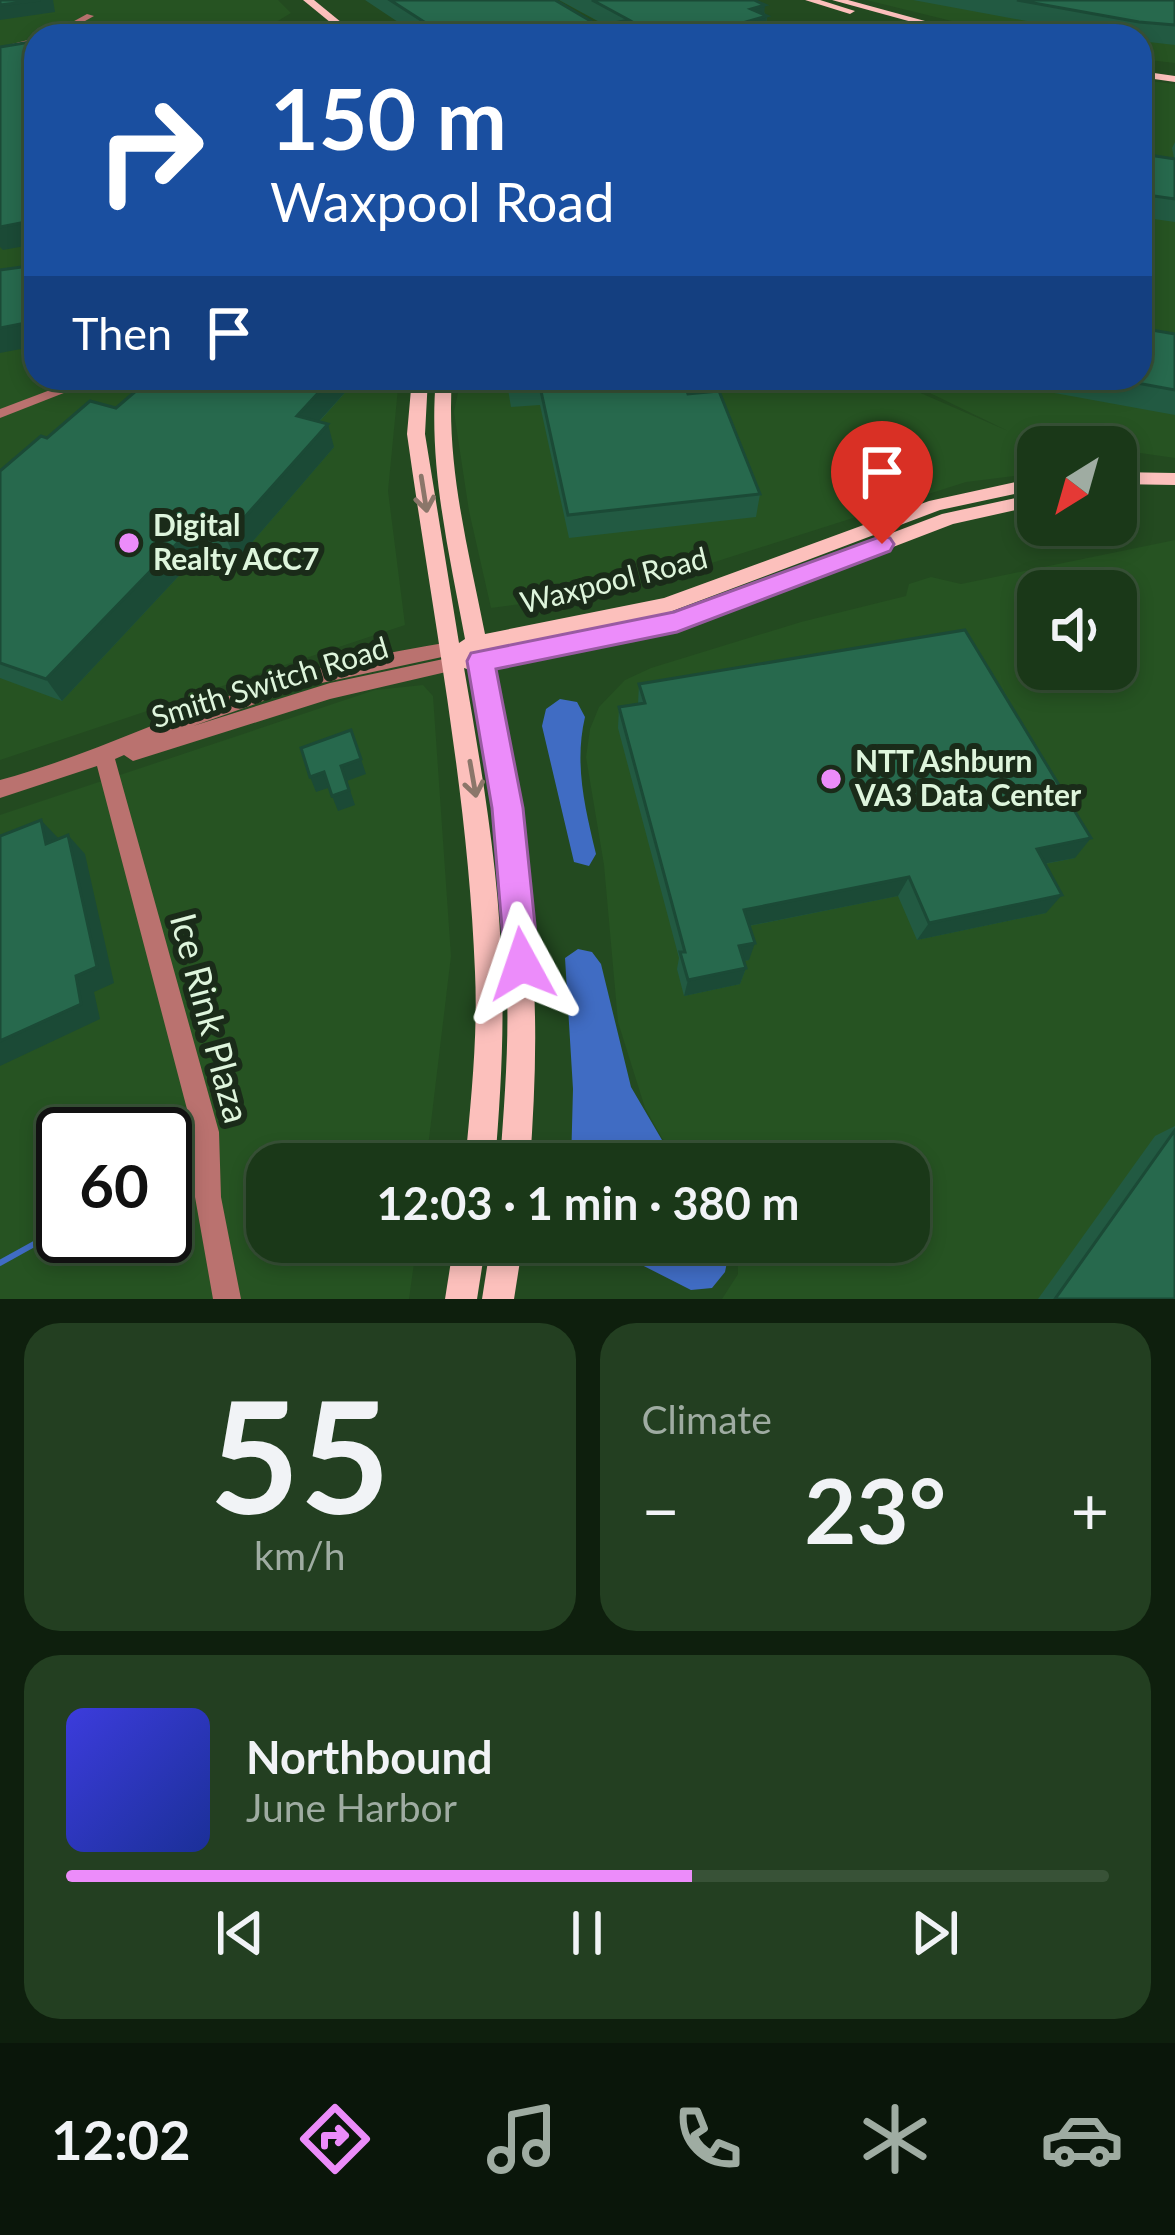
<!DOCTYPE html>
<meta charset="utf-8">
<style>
:root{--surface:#1a3818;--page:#233f21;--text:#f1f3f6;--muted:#9faca2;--line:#385237;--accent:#ec8cfa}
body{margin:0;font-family:Lato,sans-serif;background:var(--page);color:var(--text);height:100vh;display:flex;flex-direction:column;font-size:45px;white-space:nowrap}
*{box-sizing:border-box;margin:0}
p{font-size:39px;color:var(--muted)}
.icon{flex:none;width:66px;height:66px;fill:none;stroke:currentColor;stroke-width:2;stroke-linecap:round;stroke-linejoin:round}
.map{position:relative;height:1299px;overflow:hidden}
.sheet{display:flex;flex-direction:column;gap:24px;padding:24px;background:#0e1f0d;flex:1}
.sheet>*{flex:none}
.hud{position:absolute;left:24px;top:24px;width:1128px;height:366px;border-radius:36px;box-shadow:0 6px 18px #0003,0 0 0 3px var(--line);background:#1a4fa0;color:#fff;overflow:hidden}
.needle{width:78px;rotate:217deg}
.controls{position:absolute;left:1017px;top:426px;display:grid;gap:24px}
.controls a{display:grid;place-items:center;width:120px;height:120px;border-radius:24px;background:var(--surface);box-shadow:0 6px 18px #0003,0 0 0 3px var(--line);font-size:60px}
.speed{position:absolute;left:36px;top:1107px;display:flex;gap:24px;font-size:60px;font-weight:700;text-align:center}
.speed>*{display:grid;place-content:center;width:156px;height:156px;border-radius:50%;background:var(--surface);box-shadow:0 6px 18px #0003,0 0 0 3px var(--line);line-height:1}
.speed .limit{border:6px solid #111;border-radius:18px;background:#fff;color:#111}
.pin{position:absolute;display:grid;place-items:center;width:102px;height:102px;color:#fff;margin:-123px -51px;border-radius:50% 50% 50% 0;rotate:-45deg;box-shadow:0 0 12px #0007}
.pin .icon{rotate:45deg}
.me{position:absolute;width:132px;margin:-66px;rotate:355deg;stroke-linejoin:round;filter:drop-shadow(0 0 9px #0008)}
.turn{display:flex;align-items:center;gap:42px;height:252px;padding:0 48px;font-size:54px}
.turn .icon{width:156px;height:156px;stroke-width:2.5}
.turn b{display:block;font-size:84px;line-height:102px}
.then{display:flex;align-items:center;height:114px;padding:0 48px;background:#0003;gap:24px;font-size:45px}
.big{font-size:90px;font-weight:700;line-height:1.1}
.sheet .tile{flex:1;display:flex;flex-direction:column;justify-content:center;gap:18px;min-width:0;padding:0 42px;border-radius:36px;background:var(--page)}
.sheet .dial{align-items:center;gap:0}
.dial b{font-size:156px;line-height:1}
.song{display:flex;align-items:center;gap:36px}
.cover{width:144px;height:144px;border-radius:18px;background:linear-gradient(135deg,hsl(240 70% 55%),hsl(230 70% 35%))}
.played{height:12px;border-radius:6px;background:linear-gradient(90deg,var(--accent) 60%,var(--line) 60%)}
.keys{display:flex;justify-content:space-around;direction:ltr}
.heat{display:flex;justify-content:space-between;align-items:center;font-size:66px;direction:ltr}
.sheet .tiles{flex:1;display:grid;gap:24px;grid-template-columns:1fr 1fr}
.tile:last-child{grid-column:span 2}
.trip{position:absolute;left:246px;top:1143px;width:684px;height:120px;border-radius:36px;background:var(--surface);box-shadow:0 6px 18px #0003,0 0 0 3px var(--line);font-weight:700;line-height:120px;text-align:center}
.tab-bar{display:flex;height:192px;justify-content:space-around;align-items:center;background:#0a160a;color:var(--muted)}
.tab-bar .icon{width:84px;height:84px}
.tab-bar .selected{color:var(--accent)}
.tab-bar b{font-size:54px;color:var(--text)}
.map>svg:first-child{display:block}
</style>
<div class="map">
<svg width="1175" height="1299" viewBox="0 0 1175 1299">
<rect width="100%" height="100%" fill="#234a20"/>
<g fill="#265322" fill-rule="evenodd">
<polygon points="0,0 278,0 291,13 253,36 36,36 36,378 399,378 388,491 405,625 0,760"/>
<polygon points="866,0 1175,0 1175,63 1140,59 1140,36 1013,36"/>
<polygon points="1140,80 1175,84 1175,458 1028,437 1048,447 1038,447 1038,473 966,482 627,590 491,608 469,511 454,412 461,378 886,378 1008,431 899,378 1140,378"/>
<path d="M1175 540V1299H722L738 1274 737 1242H909V1164H680L662 1138 645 1108 618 1022 604 865 586 757 590 729 599 707 625 680 651 668 801 622 906 596 909 584 931 577 961 584ZM1038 591H1116V669H1038Z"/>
<path d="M423 685 433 696 451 956 426 1164H267V1242H417L409 1299H0V815L375 690ZM63 1134H165V1236H63Z"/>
</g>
<g fill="#406cc3">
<path d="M560 699 577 702 585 717C574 764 585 808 596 854L589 866 574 862 542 726 546 709Z"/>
<polygon points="578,949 592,952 601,964 631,1087 676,1164 571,1164 573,1089 565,958"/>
<polygon points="569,1242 731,1242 725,1272 712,1288 691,1290 630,1259 581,1255"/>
</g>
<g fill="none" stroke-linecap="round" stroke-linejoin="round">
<g stroke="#406cc3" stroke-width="6">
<polyline points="165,1173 183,1163"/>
<polyline points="0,1263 63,1228"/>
</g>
<g fill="#ba726f" fill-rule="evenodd">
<polygon points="87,14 94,16 58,36 47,36"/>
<polygon points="36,38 36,44 0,53 0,47"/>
<polygon points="82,378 102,378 0,418 0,409"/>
<path d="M450 642 456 644 459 649 456 654 303 687 193 726 330 683 453 657 459 659 462 664 459 669 330 699 133 761 124 755 115 759 219 1132 221 1197 241 1299H213L195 1197 193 1132 97 766 0 798V780C81 758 156 722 234 694 304 669 377 654 450 642Z"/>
</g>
<g fill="#fcc0bc" fill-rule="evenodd">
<polygon points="303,0 314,0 358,36 347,36"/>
<polygon points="805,0 820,0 855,11 850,14"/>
<polygon points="832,0 848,0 980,36 963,36"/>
<polygon points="1140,71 1175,76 1175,82 1140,77"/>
<path d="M412 378H428L425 434 459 643 465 639C449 552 428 466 436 378H452C446 466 468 548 485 634L664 598 929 501 1038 477V489L940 510 667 613 488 650 675 615 942 514 1038 493V505L953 524 677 630 491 666C511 773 529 880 534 988 537 1047 534 1105 530 1164H500C504 1106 509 1048 507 990 505 882 488 776 470 670L464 668C482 771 500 875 502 979 504 1041 500 1102 495 1164H465C471 1100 478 1036 475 972 468 791 432 613 407 434Z"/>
<polygon points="1116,472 1175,473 1175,485 1116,484"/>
<polygon points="454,1242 486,1242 477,1299 445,1299"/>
<polygon points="491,1242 523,1242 514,1299 482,1299"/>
</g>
</g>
<g fill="#225a42">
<polygon points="365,0 555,0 599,26 605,25 559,0 754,0 767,16 765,35 760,36 419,36"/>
<polygon points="913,0 1175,0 1175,45 1140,41 1140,36 1108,36"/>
<polygon points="1175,142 1175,222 1140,217 1140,146 1142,154 1174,158 1172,148"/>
<polygon points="1175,334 1175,415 1000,383 1000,378 1140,378"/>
<polygon points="358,378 319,422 334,447 236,561 202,551 62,701 0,678 0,471 47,438 116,408"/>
<polygon points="506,378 682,378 688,394 760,494 756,517 569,538 540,405 511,407"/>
<polygon points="639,684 1075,858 1045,864 1046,913 917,940 898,896 749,926 749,960 744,961 746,968 740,984 684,996 677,969 679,958 618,728 619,707 638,704"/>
<polygon points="1175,1126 1175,1299 1038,1299 1155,1136"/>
</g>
<g fill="#1b4a36">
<polygon points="40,0 53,0 55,12 0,20 0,5"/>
<polygon points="765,5 764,17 767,16 765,35 697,36 751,9"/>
<polygon points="645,28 645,36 612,36"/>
<polygon points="36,127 36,159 27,129"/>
<polygon points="36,220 36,244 3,250 0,247 0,227"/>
<polygon points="36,321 36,346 0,353 0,328"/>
<polygon points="332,378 358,378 303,439 297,416"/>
<polygon points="328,424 334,447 236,561 226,538"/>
<polygon points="192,528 202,551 62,701 46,679"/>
<polygon points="361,759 366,774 347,781 355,805 338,811 332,796 341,766"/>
<polygon points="324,772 331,787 316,792 310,777"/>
<polygon points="41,820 59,839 46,844"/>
<polygon points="68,835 85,854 114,983 94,992 100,1019 0,1066 0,1041 76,976"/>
<polygon points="1091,838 1075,858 1021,868 1037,849"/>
<polygon points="909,877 898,896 738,928 744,910"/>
<polygon points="1062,895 1046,913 917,940 929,923"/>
<polygon points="755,943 749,960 734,963 739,946"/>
<polygon points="746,968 740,984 684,996 688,980"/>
</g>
<g fill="#27694d" stroke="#1b4a36" stroke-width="3">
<polygon points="0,0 40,0 0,5"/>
<polygon points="390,0 555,0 599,26 629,20 592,0 754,0 765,5 751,9 767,16 697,36 660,36 645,28 612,36 446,36"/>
<polygon points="1017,0 1175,0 1175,25 1139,22"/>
<polygon points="104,32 106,36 74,36"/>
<polygon points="36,41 36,127 27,129 32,150 36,149 36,220 0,227 0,47"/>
<polygon points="1140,146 1142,154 1175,159 1175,199 1140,194"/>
<polygon points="36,265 36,321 0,328 0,270"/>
<polygon points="1140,328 1175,334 1175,390 1110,378 1140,378"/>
<polygon points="151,378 332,378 297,416 328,424 226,538 192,528 46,679 0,663 0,471 41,436 47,438 90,401 116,408"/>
<polygon points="508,378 682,378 688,394 719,391 760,494 568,515 539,382 509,384"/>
<polygon points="965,630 1091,838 1037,849 1062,895 929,923 909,877 744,910 755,943 739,946 746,968 688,980 680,952 685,952 619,707 645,703 639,684"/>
<polygon points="351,730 361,759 341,766 349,790 332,796 324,772 310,777 301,748"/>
<polygon points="41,820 46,844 68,835 97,967 76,976 81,1004 0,1041 0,836"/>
<polygon points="1175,1130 1175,1299 1055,1299"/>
</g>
<defs><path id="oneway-shaft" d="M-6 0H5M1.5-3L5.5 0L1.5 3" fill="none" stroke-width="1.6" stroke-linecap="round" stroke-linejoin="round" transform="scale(3)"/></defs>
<g stroke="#8b766a">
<use href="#oneway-shaft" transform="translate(424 494) rotate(81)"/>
<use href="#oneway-shaft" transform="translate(473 779) rotate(80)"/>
</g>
<polygon fill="#ec8cfa" stroke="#995ba2" stroke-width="3" points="882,536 890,538 894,544 890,551 677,632 496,669 523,808 539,964 534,976 522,981 510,976 505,964 492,808 467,661 471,653 674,612"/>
<g fill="#ec8cfa" stroke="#1a2b19" stroke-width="4.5">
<circle cx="129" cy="543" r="12"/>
<circle cx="831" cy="779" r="12"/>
</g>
<g text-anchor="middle" stroke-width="12" stroke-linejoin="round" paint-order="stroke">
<g font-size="30" font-weight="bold" fill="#def5dc" stroke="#1a2b19" text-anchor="start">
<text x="153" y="536">Digital<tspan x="153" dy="34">Realty ACC7</tspan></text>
<text x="855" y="772">NTT Ashburn<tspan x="855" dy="34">VA3 Data Center</tspan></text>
</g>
<g font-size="30" fill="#def5dc" stroke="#1a2b19">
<text transform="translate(614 581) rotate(-14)" y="10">Waxpool Road</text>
<text transform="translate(270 683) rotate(-17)" y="10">Smith Switch Road</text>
</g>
<g font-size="36" fill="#def5dc" stroke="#1a2b19">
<text transform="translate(210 1018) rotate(75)" y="13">Ice Rink Plaza</text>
</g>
</g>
</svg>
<div class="controls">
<a><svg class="needle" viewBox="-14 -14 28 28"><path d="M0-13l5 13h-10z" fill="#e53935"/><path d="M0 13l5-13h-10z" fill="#9faca2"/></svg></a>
<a><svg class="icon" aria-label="sound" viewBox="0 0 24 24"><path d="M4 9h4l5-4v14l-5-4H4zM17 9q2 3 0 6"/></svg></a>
</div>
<div class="speed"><div class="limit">60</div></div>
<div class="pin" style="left:882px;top:544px;background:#d93025"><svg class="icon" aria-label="arrive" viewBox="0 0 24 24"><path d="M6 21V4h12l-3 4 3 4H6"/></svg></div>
<svg class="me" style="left:522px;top:964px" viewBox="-20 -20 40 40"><path d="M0-17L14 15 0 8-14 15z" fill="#ec8cfa" stroke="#fff" stroke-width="4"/></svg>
<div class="trip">12:03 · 1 min · 380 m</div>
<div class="hud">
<div class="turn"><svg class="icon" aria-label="right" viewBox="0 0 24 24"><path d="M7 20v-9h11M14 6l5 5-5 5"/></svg><div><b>150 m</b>Waxpool Road</div></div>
<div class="then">Then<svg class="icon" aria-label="arrive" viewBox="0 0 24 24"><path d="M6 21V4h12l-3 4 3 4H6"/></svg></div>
</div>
</div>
<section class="sheet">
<div class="tiles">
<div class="tile dial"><b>55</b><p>km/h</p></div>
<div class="tile"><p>Climate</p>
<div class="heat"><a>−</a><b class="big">23°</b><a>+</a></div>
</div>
<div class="tile">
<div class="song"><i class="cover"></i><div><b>Northbound</b><p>June Harbor</p></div></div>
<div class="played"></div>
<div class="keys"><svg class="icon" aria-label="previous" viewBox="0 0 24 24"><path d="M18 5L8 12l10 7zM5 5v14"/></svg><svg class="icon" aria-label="pause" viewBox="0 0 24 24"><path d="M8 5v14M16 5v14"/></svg><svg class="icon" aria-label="next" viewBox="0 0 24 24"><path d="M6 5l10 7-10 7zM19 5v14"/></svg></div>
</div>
</div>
</section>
<nav class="tab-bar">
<b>12:02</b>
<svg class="icon selected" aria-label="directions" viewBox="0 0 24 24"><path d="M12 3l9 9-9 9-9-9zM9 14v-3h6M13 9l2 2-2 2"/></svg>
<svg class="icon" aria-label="music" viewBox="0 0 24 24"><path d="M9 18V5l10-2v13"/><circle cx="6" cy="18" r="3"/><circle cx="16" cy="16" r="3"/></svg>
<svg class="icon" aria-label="phone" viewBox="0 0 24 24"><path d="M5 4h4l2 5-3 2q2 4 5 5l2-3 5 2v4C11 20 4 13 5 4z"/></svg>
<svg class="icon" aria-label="climate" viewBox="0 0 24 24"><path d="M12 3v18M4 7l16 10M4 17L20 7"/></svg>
<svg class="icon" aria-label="car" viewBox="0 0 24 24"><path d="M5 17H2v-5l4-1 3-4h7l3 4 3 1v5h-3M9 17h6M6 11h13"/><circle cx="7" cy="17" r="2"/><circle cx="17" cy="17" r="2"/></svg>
</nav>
